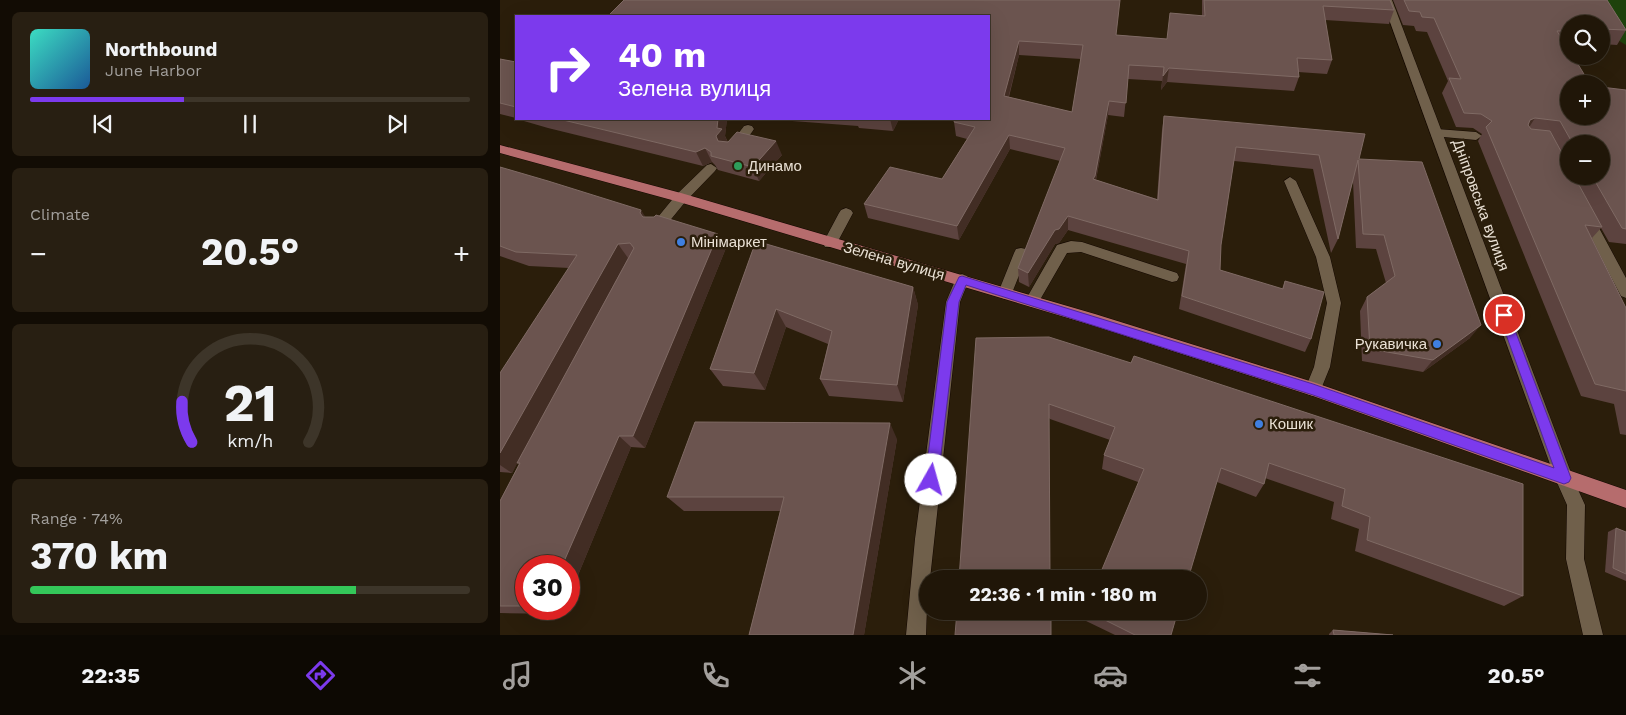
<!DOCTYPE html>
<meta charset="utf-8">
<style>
:root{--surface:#201608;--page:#281f12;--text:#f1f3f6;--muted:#a29f9c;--line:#3d3529;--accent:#7c3aed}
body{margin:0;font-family:"Work Sans",sans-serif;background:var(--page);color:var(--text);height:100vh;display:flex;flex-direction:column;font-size:19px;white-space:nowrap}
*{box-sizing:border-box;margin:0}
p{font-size:16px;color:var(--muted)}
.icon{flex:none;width:28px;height:28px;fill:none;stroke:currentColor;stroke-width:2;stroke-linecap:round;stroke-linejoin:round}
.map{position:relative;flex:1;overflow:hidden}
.details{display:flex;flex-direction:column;gap:12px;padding:12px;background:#120c04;width:500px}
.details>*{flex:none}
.hud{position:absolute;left:15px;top:15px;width:475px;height:105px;border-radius:0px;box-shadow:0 5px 20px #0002,0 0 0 1px var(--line);background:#7c3aed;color:#fff;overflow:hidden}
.tools{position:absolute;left:1060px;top:15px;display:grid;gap:10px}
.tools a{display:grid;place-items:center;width:50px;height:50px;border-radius:50%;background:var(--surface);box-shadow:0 5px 20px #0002,0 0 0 1px var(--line);font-size:25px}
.speed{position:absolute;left:15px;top:555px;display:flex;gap:10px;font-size:25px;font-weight:700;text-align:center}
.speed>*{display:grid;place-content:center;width:65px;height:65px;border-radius:50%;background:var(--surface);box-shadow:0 5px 20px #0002,0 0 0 1px var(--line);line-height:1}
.speed .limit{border:8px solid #d22;background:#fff;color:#111}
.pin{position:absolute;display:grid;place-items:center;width:42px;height:42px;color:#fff;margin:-21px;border:2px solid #fff;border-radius:50%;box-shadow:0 1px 5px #0007}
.me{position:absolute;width:55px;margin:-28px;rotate:7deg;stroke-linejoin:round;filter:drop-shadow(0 0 4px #0008)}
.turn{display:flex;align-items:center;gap:18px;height:105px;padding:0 20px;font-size:22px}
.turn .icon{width:65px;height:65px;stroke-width:2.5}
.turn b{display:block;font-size:35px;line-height:42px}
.big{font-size:38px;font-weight:700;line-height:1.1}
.details .widget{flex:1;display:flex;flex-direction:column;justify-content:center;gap:8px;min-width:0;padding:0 18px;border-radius:8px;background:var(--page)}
.details .dial{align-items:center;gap:0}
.dial svg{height:130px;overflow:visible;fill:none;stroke:var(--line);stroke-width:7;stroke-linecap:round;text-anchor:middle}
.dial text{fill:var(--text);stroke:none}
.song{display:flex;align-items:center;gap:15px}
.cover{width:60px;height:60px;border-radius:8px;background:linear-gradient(135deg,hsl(170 70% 55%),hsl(210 70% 35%))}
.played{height:5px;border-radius:2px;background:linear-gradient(90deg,var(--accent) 35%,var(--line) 35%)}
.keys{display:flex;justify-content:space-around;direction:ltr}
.heat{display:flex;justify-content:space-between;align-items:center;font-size:28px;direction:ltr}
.charge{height:8px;border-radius:4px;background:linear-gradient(90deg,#34c759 74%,var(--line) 0)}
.trip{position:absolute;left:419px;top:570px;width:288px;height:50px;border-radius:25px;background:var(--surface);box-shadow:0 5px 20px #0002,0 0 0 1px var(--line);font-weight:700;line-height:50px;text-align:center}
.dock{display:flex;height:80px;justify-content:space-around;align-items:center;background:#0d0903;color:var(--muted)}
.dock .icon{width:35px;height:35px}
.dock .active{color:var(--accent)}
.dock b{font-size:22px;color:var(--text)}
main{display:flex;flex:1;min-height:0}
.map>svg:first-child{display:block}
</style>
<main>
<section class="details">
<div class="widget">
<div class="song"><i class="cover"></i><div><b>Northbound</b><p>June Harbor</p></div></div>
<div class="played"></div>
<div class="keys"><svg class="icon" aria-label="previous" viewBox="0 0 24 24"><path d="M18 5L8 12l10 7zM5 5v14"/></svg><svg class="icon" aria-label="pause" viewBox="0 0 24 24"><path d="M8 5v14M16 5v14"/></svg><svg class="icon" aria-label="next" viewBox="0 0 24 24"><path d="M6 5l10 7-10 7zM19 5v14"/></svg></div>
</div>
<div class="widget"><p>Climate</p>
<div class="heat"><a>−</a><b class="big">20.5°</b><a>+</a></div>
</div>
<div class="widget dial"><svg viewBox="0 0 100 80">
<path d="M14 69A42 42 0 1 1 86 69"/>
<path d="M14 69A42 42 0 0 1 8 44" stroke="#7c3aed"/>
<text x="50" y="56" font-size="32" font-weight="700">21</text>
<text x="50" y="72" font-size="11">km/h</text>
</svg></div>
<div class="widget"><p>Range · 74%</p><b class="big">370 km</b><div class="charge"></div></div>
</section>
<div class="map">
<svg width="1126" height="635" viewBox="0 0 1126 635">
<rect width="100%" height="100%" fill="#2b1e0b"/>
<polygon fill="#1e420c" points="1090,0 1126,0 1126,45 1116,39"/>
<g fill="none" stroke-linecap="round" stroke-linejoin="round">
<defs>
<g id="lane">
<polygon points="248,125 252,126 254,129 252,132 236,153 228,153 226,150 228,147 244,126"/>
<polygon points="937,129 976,132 982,136 976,140 933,136 931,133"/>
<polygon points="211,164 217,168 215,171 186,201 163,229 153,229 151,226 153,223 176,195 207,165"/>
<polygon points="790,177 796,181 830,257 841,303 830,367 819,394 813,396 807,394 805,389 814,367 827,303 816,257 784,181"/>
<polygon points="346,208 351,210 353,213 337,243 335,247 325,247 323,243 339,213 341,210"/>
<polygon points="1086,211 1091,213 1126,278 1126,298 1121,296 1079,216 1081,213"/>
<polygon points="571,241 582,242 677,273 679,277 677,281 672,282 581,252 567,253 537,305 532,307 527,305 525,301 557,245"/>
<polygon points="521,248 526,249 528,253 512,293 510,297 505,299 500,297 498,293 514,253 516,249"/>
<polygon points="1064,470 1070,472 1085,505 1084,559 1103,635 1083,635 1066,559 1067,505 1055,478 1058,472"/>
</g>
<g id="street">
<polygon points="882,0 892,0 1073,478 1070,484 1064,486 1058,484 1055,478"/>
<polygon points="462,274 467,276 469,280 460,302 430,579 428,579 426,635 406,635 415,539 446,302 457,276"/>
</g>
<polygon id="primary" points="0,145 181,193 595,314 813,382 1126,490 1126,508 813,396 595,326 179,202 0,153"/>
</defs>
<use href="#lane" stroke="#130700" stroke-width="1"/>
<use href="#street" stroke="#130700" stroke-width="1"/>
<use href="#primary" stroke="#130700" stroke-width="1"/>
<use href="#lane" fill="#70604b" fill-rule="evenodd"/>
<use href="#street" fill="#70604b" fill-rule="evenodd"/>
<use href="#primary" fill="#b66c6d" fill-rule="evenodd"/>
</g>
<g fill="#5c433f" fill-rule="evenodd">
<path d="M702 0H890L894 10 889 24 825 20 832 60 827 74 798 72 799 77 794 91 667 82 661 90 662 81 628 79 624 117 608 115 596 180 657 199 662 130 664 116 859 159 970 338 923 372 862 361 860 311 867 297 886 283 876 249 856 248 853 181 838 239 831 253 813 169 734 161 721 245 720 270 782 289 785 281 811 339 805 352 679 309 686 264 568 230 559 243 555 244 529 287 519 282 518 268 560 161 510 149 459 240 368 218 364 204 442 179 467 139 456 136 454 122 489 119V16L617 35 667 39 702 15ZM519 55 581 59 572 112 509 97Z"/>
<path d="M893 0H1107L1126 30 1117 45 1101 44V24H1069V41H1064V42L1069 84 1126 90V244L1109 242 1101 228 1092 238 1126 308V435L1120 434 1114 404 1081 396 978 141 982 134 973 128 956 127 942 93 948 81 927 32 916 31 914 26 903 25ZM1069 144H1101V176H1069Z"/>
<polygon points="0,59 16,62 16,118 0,114"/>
<polygon points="17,119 227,119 225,136 228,142 282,155 259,181 218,170 215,165 212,162 203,166 48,128"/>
<polygon points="266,119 399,119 393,131 359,128 358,126"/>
<polygon points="0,167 145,217 226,248 145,448 131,447 69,597 69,566 26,566 26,609 64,609 62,614 0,613 0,501 19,464 17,463 12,473 0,472 0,373 69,268 29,266 0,256"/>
<polygon points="256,241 413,287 418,305 403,402 329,396 320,379 328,344 286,327 265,390 223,386 210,369"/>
<polygon points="476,338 631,363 634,356 1023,596 1004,606 855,551 859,529 831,519 834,502 765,478 764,484 756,497 717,482 638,482 602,469 604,455 610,440 550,419"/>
<polygon points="397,439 364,635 249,635 280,511 184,511 167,497"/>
<polygon points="1116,528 1126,532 1126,581 1105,572 1108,532"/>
<polygon points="585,611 678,611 671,635 615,635 584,620"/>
<polygon points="833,630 893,635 829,635 829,634"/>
</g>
<g fill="#422d24">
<polygon points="519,41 519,55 505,110 504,96"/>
<polygon points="669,68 667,82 661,90 663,76"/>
<polygon points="609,101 608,115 594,190 593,179"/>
<polygon points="1035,118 1026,132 1030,120"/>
<polygon points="218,119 227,119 225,136 228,143 225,155 216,136"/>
<polygon points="390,119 399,119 393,131"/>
<polygon points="509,135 510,149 459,240 457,226"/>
<polygon points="276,141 282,155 259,181 253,167"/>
<polygon points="205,148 212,162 203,166 196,152"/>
<polygon points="141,210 150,224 140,213"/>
<polygon points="568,216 568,230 559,243 555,244 529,287 528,273 555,230"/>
<polygon points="218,234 226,248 145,448 133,436"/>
<polygon points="118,244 128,258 12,473 0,465 0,453"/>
<polygon points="413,287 418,305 403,402 397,385"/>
<polygon points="276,309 286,327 265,390 254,373"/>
<polygon points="981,325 970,338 923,372 933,360"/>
<polygon points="390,423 397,439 364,635 353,635"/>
<polygon points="119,436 131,447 69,597 69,566 62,566"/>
<polygon points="51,609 64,609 62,614"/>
</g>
<g fill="#6b544f" stroke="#7f6a64" fill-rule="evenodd">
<path d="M124 0H620L616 35 667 39 670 13 705 16 704 0H890L894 10 823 6 832 60 797 58 799 77 669 68 663 76 664 67 629 65 626 103 609 101 595 176 593 179 658 200 664 116 865 134 859 159 922 162 981 325 933 360 870 349 867 297 895 276 884 235 863 234 858 160 838 239 819 155 736 147 721 245 720 270 783 289 785 281 824 292 811 339 682 296 689 251 568 216 559 229 555 230 528 273 518 268 565 148 509 135 457 226 364 204 390 167 442 179 475 127 454 122 455 119H489V16H108ZM519 41 583 45 572 112 504 96Z"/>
<polygon points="904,0 1107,0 1126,30 1101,29 1101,24 1069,24 1069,27 1067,26 1069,29 1069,31 1057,31 1069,50 1069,56 1073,56 1090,84 1069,84 1069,116 1101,116 1101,87 1126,90 1126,229 1122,228 1092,176 1101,176 1101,144 1073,144 1060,121 1035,118 1030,120 1028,125 1031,129 1050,131 1069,166 1069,176 1074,176 1102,227 1085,225 1126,308 1126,391 1095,384 986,127 992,121 981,114 964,113 949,78 961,79 934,18 922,17 920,12 909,11"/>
<polygon points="0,59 16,62 16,107 0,103"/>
<polygon points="59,119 218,119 217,128 222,129 216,136 218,141 228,142 237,132 276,141 253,167 211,156 211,152 205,148 196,152"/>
<polygon points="0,167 48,181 141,210 140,213 143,217 154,217 156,215 218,234 133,436 119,436 62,566 26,566 26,606 0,606 0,501 20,463 17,463 134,248 130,243 118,244 0,453 0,373 77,255 16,252 0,246"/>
<polygon points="256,241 413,287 397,385 320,379 332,331 276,309 254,373 210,369"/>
<polygon points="549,337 631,363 634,356 1023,484 1023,596 867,540 870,517 842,506 845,489 769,463 764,484 721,468 688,579 598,579 644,469 604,455 615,427 549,404 550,579 459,579 476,338"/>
<polygon points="195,422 390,423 353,635 249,635 284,497 167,497"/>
<polygon points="1116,528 1126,532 1126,574 1113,568"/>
<polygon points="457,611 551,611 551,635 455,635"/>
<polygon points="587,611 678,611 671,635 635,635"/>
<polygon points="833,630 893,635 834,635"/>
</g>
<polygon fill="#7c3aed" stroke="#51269a" points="462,276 813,384 1054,468 999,315 1004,311 1008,312 1071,478 1069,482 1064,484 813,395 466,285 459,302 438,480 436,484 431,486 427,484 425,480 447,302 459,277"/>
<circle fill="#2e9e5b" stroke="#2b1e0b" stroke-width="2" cx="238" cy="166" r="5"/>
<g fill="#3f7fe0" stroke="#2b1e0b" stroke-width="2">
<circle cx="181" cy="242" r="5"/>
<circle cx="937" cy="344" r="5"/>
<circle cx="759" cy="424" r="5"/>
</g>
<g text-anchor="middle" stroke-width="5" stroke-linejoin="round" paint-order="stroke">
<g font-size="15" fill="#eae1d5" stroke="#2b1e0b" text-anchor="start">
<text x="248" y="171">Динамо</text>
<text x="191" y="247">Мінімаркет</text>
<text x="927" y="349" text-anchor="end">Рукавичка</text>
<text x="769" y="429">Кошик</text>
</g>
<g font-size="15" fill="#eae1d5" stroke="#2b1e0b">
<text transform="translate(981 205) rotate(70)" y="5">Дніпровська вулиця</text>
<text transform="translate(394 261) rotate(16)" y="5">Зелена вулиця</text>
</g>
</g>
</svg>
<div class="tools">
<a><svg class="icon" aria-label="search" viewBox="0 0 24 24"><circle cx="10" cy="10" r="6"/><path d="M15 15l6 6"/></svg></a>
<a>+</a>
<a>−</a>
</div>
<div class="speed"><div class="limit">30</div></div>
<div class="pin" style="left:1004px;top:315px;background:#d93025"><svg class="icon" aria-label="arrive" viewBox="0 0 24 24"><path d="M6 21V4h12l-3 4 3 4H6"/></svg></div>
<svg class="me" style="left:431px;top:480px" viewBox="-20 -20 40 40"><circle r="19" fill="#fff"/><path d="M0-13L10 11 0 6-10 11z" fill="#7c3aed"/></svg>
<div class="trip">22:36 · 1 min · 180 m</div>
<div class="hud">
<div class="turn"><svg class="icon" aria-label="right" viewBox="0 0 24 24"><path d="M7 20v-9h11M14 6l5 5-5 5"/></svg><div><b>40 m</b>Зелена вулиця</div></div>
</div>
</div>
</main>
<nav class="dock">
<b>22:35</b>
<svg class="icon active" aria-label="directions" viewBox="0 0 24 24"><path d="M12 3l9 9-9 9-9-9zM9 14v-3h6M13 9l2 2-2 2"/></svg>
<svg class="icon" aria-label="music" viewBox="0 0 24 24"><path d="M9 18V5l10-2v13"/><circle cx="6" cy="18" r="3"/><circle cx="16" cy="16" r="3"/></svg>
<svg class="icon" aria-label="phone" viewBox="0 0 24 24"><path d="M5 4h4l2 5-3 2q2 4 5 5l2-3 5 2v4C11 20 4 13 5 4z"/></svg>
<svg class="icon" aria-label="climate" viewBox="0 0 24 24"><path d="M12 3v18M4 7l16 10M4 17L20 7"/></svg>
<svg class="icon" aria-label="car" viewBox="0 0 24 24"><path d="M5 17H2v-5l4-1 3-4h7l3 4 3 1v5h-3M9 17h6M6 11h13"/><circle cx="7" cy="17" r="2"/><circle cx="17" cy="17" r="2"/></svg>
<svg class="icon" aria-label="filters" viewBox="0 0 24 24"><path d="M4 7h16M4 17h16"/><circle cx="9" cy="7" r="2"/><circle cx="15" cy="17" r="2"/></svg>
<b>20.5°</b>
</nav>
